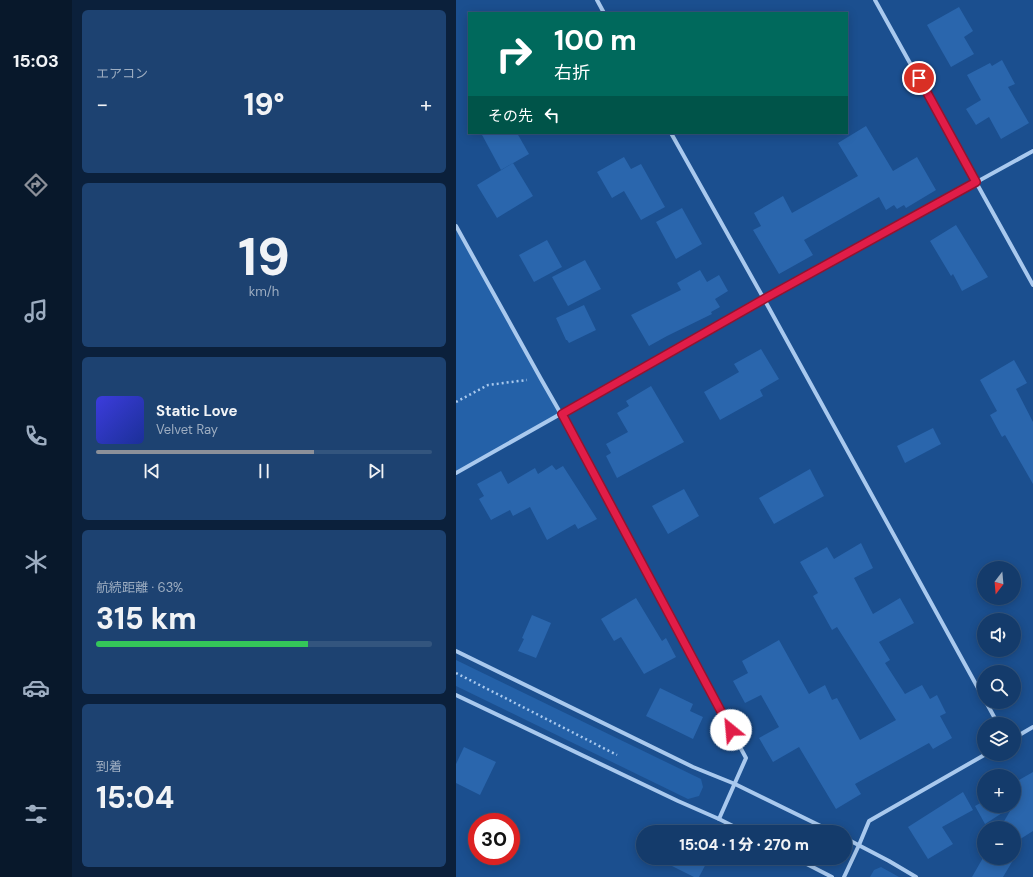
<!DOCTYPE html>
<html lang="ja">
<meta charset="utf-8">
<style>
:root{--surface:#143b6b;--page:#1d4271;--text:#f1f3f6;--muted:#9dadc1;--line:#33557e;--accent:#8c9099}
body{margin:0;font-family:"DM Sans","Noto Sans JP",sans-serif;background:var(--page);color:var(--text);height:100vh;display:flex;flex-direction:column;font-size:15px;white-space:nowrap}
*{box-sizing:border-box;margin:0}
p{font-size:13px;color:var(--muted)}
.icon{flex:none;width:22px;height:22px;fill:none;stroke:currentColor;stroke-width:2;stroke-linecap:round;stroke-linejoin:round}
.map{position:relative;flex:1;overflow:hidden}
.details{display:flex;flex-direction:column;gap:10px;padding:10px;background:#0b203b;width:384px}
.details>*{flex:none}
.guide{position:absolute;left:12px;top:12px;width:380px;height:122px;border-radius:0px;box-shadow:0 2px 10px #0003,0 0 0 1px var(--line);background:#00695c;color:#fff;overflow:hidden}
.needle{width:26px;rotate:196deg}
.controls{position:absolute;left:521px;top:561px;display:grid;gap:8px}
.controls a{display:grid;place-items:center;width:44px;height:44px;border-radius:50%;background:var(--surface);box-shadow:0 2px 10px #0003,0 0 0 1px var(--line);font-size:20px}
.speed{position:absolute;left:12px;top:813px;display:flex;gap:8px;font-size:20px;font-weight:700;text-align:center}
.speed>*{display:grid;place-content:center;width:52px;height:52px;border-radius:50%;background:var(--surface);box-shadow:0 2px 10px #0003,0 0 0 1px var(--line);line-height:1}
.speed .limit{border:6px solid #d22;background:#fff;color:#111}
.pin{position:absolute;display:grid;place-items:center;width:34px;height:34px;color:#fff;margin:-17px;border:2px solid #fff;border-radius:50%;box-shadow:0 1px 4px #0007}
.me{position:absolute;width:44px;margin:-22px;rotate:332deg;stroke-linejoin:round;filter:drop-shadow(0 0 3px #0008)}
.turn{display:flex;align-items:center;gap:14px;height:84px;padding:0 20px;font-size:18px}
.turn .icon{width:52px;height:52px;stroke-width:2.5}
.turn b{display:block;font-size:28px;line-height:34px}
.then{display:flex;align-items:center;height:38px;padding:0 20px;background:#0003;gap:8px;font-size:15px}
.big{font-size:30px;font-weight:800;line-height:1.1}
.details .tile{flex:1;display:flex;flex-direction:column;justify-content:center;gap:6px;min-width:0;padding:0 14px;border-radius:6px;background:var(--page)}
.details .dial{align-items:center;gap:0}
.dial b{font-size:52px;line-height:1}
.song{display:flex;align-items:center;gap:12px}
.cover{width:48px;height:48px;border-radius:6px;background:linear-gradient(135deg,hsl(240 70% 55%),hsl(230 70% 35%))}
.played{height:4px;border-radius:2px;background:linear-gradient(90deg,var(--accent) 65%,var(--line) 65%)}
.keys{display:flex;justify-content:space-around;direction:ltr}
.heat{display:flex;justify-content:space-between;align-items:center;font-size:22px;direction:ltr}
.charge{height:6px;border-radius:3px;background:linear-gradient(90deg,#34c759 63%,var(--line) 0)}
.trip{position:absolute;left:180px;top:825px;width:216px;height:40px;border-radius:20px;background:var(--surface);box-shadow:0 2px 10px #0003,0 0 0 1px var(--line);font-weight:800;line-height:40px;text-align:center}
main{display:flex;flex:1;min-height:0}
.tab-bar{display:flex;flex-direction:column;width:72px;justify-content:space-around;align-items:center;background:#08182b;color:var(--muted)}
.tab-bar .icon{width:28px;height:28px}
.tab-bar .active{color:var(--accent)}
.tab-bar b{font-size:18px;color:var(--text)}
.map>svg:first-child{display:block}
</style>
<main>
<nav class="tab-bar">
<b>15:03</b>
<svg class="icon active" aria-label="directions" viewBox="0 0 24 24"><path d="M12 3l9 9-9 9-9-9zM9 14v-3h6M13 9l2 2-2 2"/></svg>
<svg class="icon" aria-label="music" viewBox="0 0 24 24"><path d="M9 18V5l10-2v13"/><circle cx="6" cy="18" r="3"/><circle cx="16" cy="16" r="3"/></svg>
<svg class="icon" aria-label="phone" viewBox="0 0 24 24"><path d="M5 4h4l2 5-3 2q2 4 5 5l2-3 5 2v4C11 20 4 13 5 4z"/></svg>
<svg class="icon" aria-label="climate" viewBox="0 0 24 24"><path d="M12 3v18M4 7l16 10M4 17L20 7"/></svg>
<svg class="icon" aria-label="car" viewBox="0 0 24 24"><path d="M5 17H2v-5l4-1 3-4h7l3 4 3 1v5h-3M9 17h6M6 11h13"/><circle cx="7" cy="17" r="2"/><circle cx="17" cy="17" r="2"/></svg>
<svg class="icon" aria-label="filters" viewBox="0 0 24 24"><path d="M4 7h16M4 17h16"/><circle cx="9" cy="7" r="2"/><circle cx="15" cy="17" r="2"/></svg>
</nav>
<section class="details">
<div class="tile"><p>エアコン</p>
<div class="heat"><a>−</a><b class="big">19°</b><a>+</a></div>
</div>
<div class="tile dial"><b>19</b><p>km/h</p></div>
<div class="tile">
<div class="song"><i class="cover"></i><div><b>Static Love</b><p>Velvet Ray</p></div></div>
<div class="played"></div>
<div class="keys"><svg class="icon" aria-label="previous" viewBox="0 0 24 24"><path d="M18 5L8 12l10 7zM5 5v14"/></svg><svg class="icon" aria-label="pause" viewBox="0 0 24 24"><path d="M8 5v14M16 5v14"/></svg><svg class="icon" aria-label="next" viewBox="0 0 24 24"><path d="M6 5l10 7-10 7zM19 5v14"/></svg></div>
</div>
<div class="tile"><p>航続距離 · 63%</p><b class="big">315 km</b><div class="charge"></div></div>
<div class="tile"><p>到着</p><b class="big">15:04</b></div>
</section>
<div class="map">
<svg width="577" height="877" viewBox="0 0 577 877">
<rect width="100%" height="100%" fill="#1b4f8f"/>
<g fill="#2461a8">
<polygon points="0,226 105,414 0,473"/>
<polygon points="0,660 245,779 247,787 243,796 232,799 0,686"/>
<polygon points="425,867 443,877 414,877 418,870"/>
</g>
<g fill="#2a66ad">
<polygon points="503,7 517,31 508,37 518,54 495,67 471,25"/>
<polygon points="546,60 559,84 552,87 573,123 545,139 533,117 520,125 510,109 525,100 511,75 534,63 536,66"/>
<polygon points="410,126 437,171 461,157 480,190 450,208 448,205 441,209 438,205 430,210 423,197 348,240 357,255 323,274 297,230 305,226 298,213 327,196 336,213 402,176 382,143"/>
<polygon points="25,133 61,133 73,154 45,170"/>
<polygon points="168,157 175,169 185,164 209,207 185,220 168,191 156,198 141,172"/>
<polygon points="57,163 77,196 41,218 21,185"/>
<polygon points="226,208 246,244 220,259 200,222"/>
<polygon points="500,225 532,277 506,291 497,274 495,276 474,241"/>
<polygon points="91,240 106,267 78,282 63,255"/>
<polygon points="129,260 145,289 112,306 96,277"/>
<polygon points="244,270 251,282 263,275 272,291 259,299 264,307 255,312 256,314 211,336 193,346 175,315 225,290 221,283"/>
<polygon points="128,305 140,330 113,343 111,340 110,340 100,318"/>
<polygon points="305,349 323,379 304,390 307,396 264,420 248,392 283,372 278,364"/>
<polygon points="558,360 571,383 560,389 577,422 577,484 549,435 546,437 534,415 541,411 524,380"/>
<polygon points="195,386 228,442 161,478 150,456 155,453 150,444 172,432 161,413 173,406 170,401"/>
<polygon points="477,428 485,444 449,463 441,446"/>
<polygon points="96,465 100,470 107,466 141,519 122,529 119,524 91,540 74,507 57,516 54,510 35,520 23,499 28,496 21,484 45,471 52,484 79,468 82,474"/>
<polygon points="354,469 368,496 318,524 303,498"/>
<polygon points="228,489 243,516 212,534 196,506"/>
<polygon points="405,543 417,568 398,578 417,614 444,598 458,623 423,642 434,660 429,663 449,694 466,685 474,699 481,695 490,713 484,716 496,738 477,749 473,743 399,784 405,794 380,809 343,747 317,762 303,738 323,727 305,695 289,703 277,681 292,673 286,661 323,640 353,694 369,685 376,700 381,698 404,740 440,720 381,627 376,630 357,596 362,593 344,562 371,547 378,559"/>
<polygon points="180,598 206,641 210,638 220,657 188,674 165,637 158,641 145,619"/>
<polygon points="76,615 95,623 80,658 62,651 68,639 66,638"/>
<polygon points="204,688 237,704 234,711 247,717 237,739 190,716"/>
<polygon points="8,747 40,762 24,795 0,783 0,764"/>
<polygon points="577,772 577,831 558,843 558,828 544,828 557,806 529,824 519,806 528,801 528,806 558,806 558,783"/>
<polygon points="507,792 517,810 486,827 497,844 472,859 452,827"/>
<polygon points="528,856 528,858 550,858 556,862 547,877 516,877"/>
<polygon points="215,858 253,858 243,877 238,877 212,864"/>
</g>
<g fill="none" stroke-linecap="round" stroke-linejoin="round">
<g stroke="#a9c9ee" stroke-width="2.5" stroke-dasharray="2 3" stroke-linecap="butt">
<polyline points="0,402 32,385 71,380"/>
<polyline points="0,673 161,755"/>
</g>
<g stroke="#a9c9ee" stroke-width="4">
<polyline points="141,0 148,13"/>
<polyline points="419,0 577,285"/>
<polyline points="215,133 308,299 528,699"/>
<polyline points="0,226 85,379 105,414 290,758 263,819"/>
<polyline points="0,473 308,299 577,151"/>
<polyline points="0,651 237,767 279,784 377,832"/>
<polyline points="0,695 222,801 263,819 289,832"/>
<polyline points="530,702 542,724"/>
<polyline points="558,738 577,727"/>
<polyline points="389,838 433,861 460,877"/>
<polyline points="339,858 376,877"/>
<polyline points="388,877 403,845 413,821 530,754"/>
</g>
</g>
<g fill="none" stroke-linecap="round" stroke-linejoin="round">
<defs>
<polyline id="route" points="275,730 106,414 308,299 520,182 463,78"/>
</defs>
<use href="#route" stroke="#92132f" stroke-width="10"/>
<use href="#route" stroke="#e11d48" stroke-width="7"/>
</g>
</svg>
<div class="controls">
<a><svg class="needle" viewBox="-14 -14 28 28"><path d="M0-13l5 13h-10z" fill="#e53935"/><path d="M0 13l5-13h-10z" fill="#9dadc1"/></svg></a>
<a><svg class="icon" aria-label="sound" viewBox="0 0 24 24"><path d="M4 9h4l5-4v14l-5-4H4zM17 9q2 3 0 6"/></svg></a>
<a><svg class="icon" aria-label="search" viewBox="0 0 24 24"><circle cx="10" cy="10" r="6"/><path d="M15 15l6 6"/></svg></a>
<a><svg class="icon" aria-label="layers" viewBox="0 0 24 24"><path d="M12 4l9 5-9 5-9-5zM3 14l9 5 9-5"/></svg></a>
<a>+</a>
<a>−</a>
</div>
<div class="speed"><div class="limit">30</div></div>
<div class="pin" style="left:463px;top:78px;background:#d93025"><svg class="icon" aria-label="arrive" viewBox="0 0 24 24"><path d="M6 21V4h12l-3 4 3 4H6"/></svg></div>
<svg class="me" style="left:275px;top:730px" viewBox="-20 -20 40 40"><circle r="19" fill="#fff"/><path d="M0-13L10 11 0 6-10 11z" fill="#e11d48"/></svg>
<div class="trip">15:04 · 1 分 · 270 m</div>
<div class="guide">
<div class="turn"><svg class="icon" aria-label="right" viewBox="0 0 24 24"><path d="M7 20v-9h11M14 6l5 5-5 5"/></svg><div><b>100 m</b>右折</div></div>
<div class="then">その先<svg class="icon" aria-label="left" viewBox="0 0 24 24"><path d="M17 20v-9H6M10 6l-5 5 5 5"/></svg></div>
</div>
</div>
</main>
